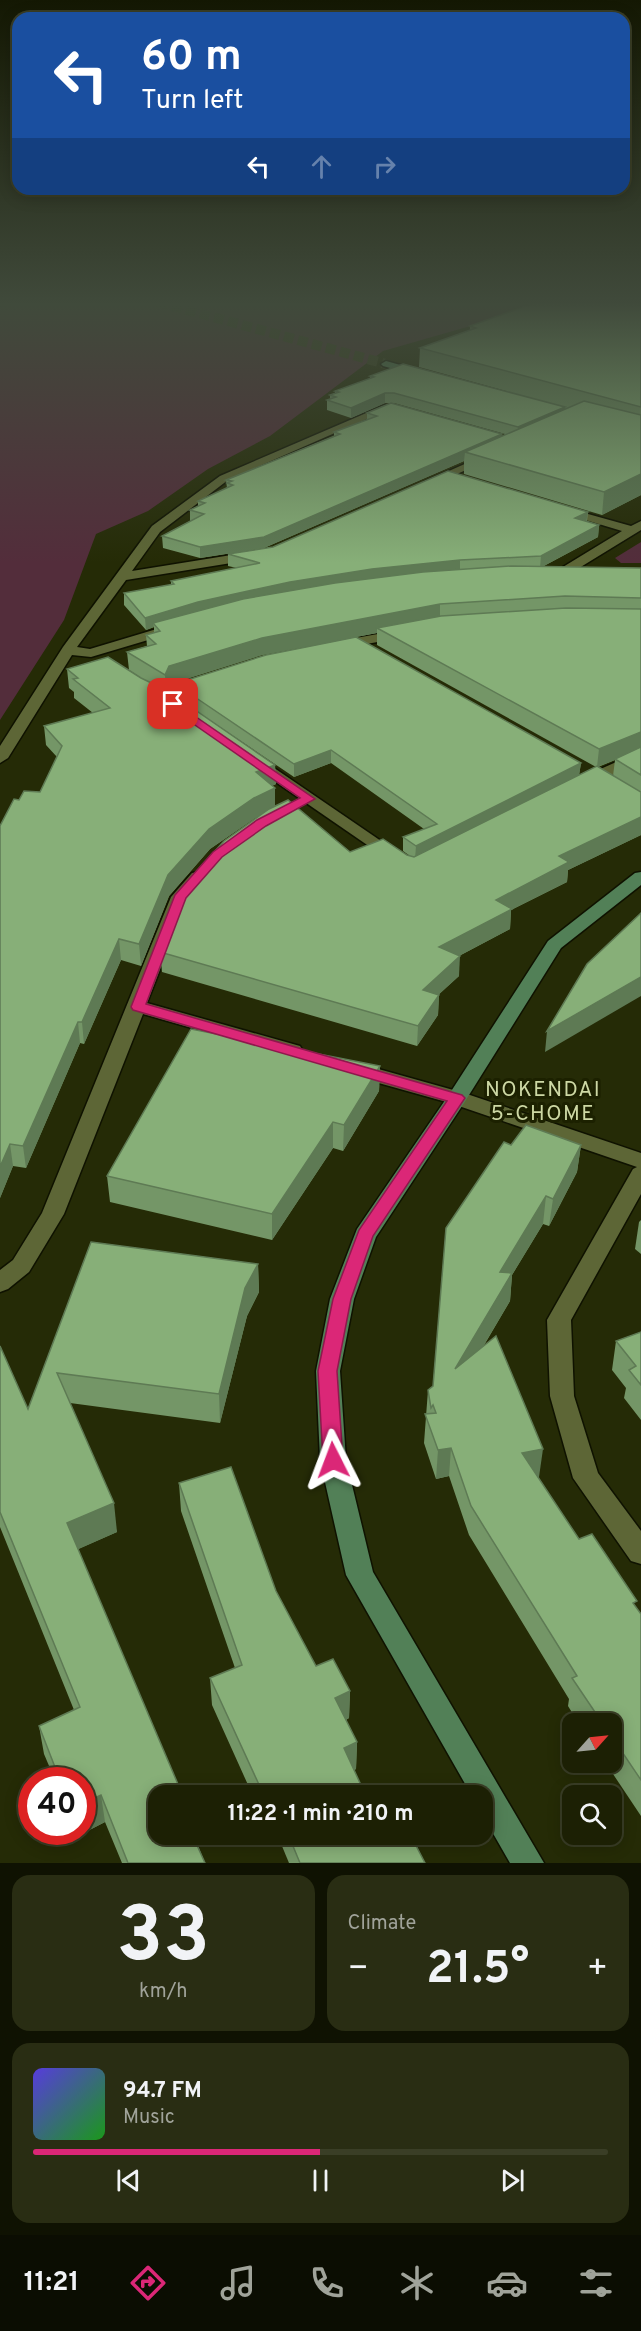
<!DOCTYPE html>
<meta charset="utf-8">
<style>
:root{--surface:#1c2004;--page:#292d13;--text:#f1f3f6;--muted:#a0a39a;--line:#3a3e26;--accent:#db2777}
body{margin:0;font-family:Overpass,sans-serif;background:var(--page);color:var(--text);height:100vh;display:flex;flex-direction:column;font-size:22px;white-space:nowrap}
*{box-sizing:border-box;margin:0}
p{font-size:20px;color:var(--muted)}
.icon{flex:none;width:33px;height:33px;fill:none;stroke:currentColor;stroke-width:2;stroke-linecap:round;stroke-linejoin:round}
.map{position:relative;height:1863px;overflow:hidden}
.details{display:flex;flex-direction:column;gap:12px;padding:12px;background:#0f1202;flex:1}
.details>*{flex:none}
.guide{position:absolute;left:12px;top:12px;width:618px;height:183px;border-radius:18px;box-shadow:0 3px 15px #0003,0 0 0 2px var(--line);background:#1a4fa0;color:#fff;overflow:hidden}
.needle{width:39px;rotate:63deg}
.controls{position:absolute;left:562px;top:1713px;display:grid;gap:12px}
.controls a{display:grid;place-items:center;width:60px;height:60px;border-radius:12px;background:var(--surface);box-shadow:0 3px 15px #0003,0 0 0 2px var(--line);font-size:30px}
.speed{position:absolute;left:18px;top:1767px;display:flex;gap:12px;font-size:30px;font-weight:700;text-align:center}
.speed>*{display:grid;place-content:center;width:78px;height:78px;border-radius:50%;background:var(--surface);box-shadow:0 3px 15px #0003,0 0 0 2px var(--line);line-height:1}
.speed .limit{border:9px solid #d22;background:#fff;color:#111}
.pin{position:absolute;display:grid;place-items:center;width:51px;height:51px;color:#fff;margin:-26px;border-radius:12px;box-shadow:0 3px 9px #0006}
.me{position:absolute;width:66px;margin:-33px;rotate:357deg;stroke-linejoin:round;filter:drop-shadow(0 0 4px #0008)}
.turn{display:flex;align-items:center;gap:21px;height:126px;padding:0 30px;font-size:27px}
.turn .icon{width:78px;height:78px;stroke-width:2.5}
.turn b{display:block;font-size:42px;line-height:51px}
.lanes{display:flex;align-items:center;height:57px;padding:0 30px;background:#0003;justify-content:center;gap:30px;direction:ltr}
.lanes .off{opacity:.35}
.big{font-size:45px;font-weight:700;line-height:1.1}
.details .card{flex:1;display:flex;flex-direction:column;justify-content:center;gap:9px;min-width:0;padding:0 21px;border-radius:18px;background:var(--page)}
.details .dial{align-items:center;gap:0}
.dial b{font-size:78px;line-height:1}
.song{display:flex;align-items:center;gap:18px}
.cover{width:72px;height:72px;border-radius:9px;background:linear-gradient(135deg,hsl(250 70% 55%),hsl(120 70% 35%))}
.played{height:6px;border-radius:3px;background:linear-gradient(90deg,var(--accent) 50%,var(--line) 50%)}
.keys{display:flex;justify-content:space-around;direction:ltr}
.heat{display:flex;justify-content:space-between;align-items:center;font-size:33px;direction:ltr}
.details .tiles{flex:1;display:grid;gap:12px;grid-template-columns:1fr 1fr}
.card:last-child{grid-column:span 2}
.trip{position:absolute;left:148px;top:1785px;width:345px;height:60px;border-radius:18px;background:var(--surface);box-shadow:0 3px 15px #0003,0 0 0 2px var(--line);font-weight:700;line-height:60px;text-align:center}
.dock{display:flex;height:96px;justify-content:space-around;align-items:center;background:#0b0d02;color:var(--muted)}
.dock .icon{width:42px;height:42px}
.dock .active{color:var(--accent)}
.dock b{font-size:27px;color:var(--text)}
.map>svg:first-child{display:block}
</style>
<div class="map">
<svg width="641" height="1863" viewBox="0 0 641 1863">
<rect width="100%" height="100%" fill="#252b06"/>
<g fill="#532d3b">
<polygon points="27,302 532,302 474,325 383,351 270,436 208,469 148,511 96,534 64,620 0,720 0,307"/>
<polygon points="641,542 641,563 621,563 615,558"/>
</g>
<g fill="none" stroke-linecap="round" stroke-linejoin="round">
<polyline stroke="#3a401c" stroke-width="10" stroke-dasharray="10 4.5" stroke-linecap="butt" points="158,302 386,364"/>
<defs>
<g id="street">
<polygon points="385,405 394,407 228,480 160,532 132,571 250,552 256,556 250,560 126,580 77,647 90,649 170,625 177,629 175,632 91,657 72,655 8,758 0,763 0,746 63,647 152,526 220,476"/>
<polygon points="485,455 489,456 489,460 434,484 426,484 424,482"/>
<polygon points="563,507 631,526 641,521 641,530 566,576 558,576 556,573 558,570 622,531 559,512 559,508"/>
<polygon points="400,630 407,634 405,637 339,649 332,645 339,641"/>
<path d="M205 676 212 680 210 683 183 692 181 703 193 714 191 717C181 720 172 712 166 704L171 686Z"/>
<polygon points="641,751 641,762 590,785 584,787 576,782 578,779"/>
<polygon points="256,757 261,759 403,856 395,861 389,860 251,765 248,762"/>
<polygon points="198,872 204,873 207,877 188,898 147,1003 300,1046 303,1051 300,1056 293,1057 143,1014 64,1214 29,1272 8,1289 0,1292 0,1270 13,1260 42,1213 171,897 192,873"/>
<polygon points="357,1063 464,1093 641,1153 641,1194 571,1320 574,1396 598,1473 641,1531 641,1564 631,1561 573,1478 550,1396 547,1320 633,1169 637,1167 450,1103 350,1075 347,1070 350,1065"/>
</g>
<g id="secondary">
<polygon points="386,361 422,371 424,373 419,376 383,366 381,364"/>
<polygon points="641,872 641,885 561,948 464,1103 376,1237 354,1299 340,1371 346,1460 373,1572 544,1863 510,1863 483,1816 483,1796 472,1796 346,1575 320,1460 316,1371 330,1299 357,1229 450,1093 548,941 635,873"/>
</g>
</defs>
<use href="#street" stroke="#0f1200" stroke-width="3"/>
<use href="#secondary" stroke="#0f1200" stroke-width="3"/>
<use href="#street" fill="#5d6636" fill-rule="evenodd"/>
<use href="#secondary" fill="#528057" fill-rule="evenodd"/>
</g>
<g fill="#749667" fill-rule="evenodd">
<path d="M641 302V495L602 515 464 474V461L264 548 200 558 163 548 162 536 190 521V510L198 506V501L227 488 226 480 334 436V432L367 420V413L391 403H385L351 418 327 410V400L330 399V395L335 393V391L370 379V376L506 391 419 367 420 348 470 330V326ZM392 403H394L505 434 502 436Z"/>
<path d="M588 512 587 521 599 525 598 537 542 567 641 568V835L568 870 567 882 511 910 510 929 459 956V976L439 994 438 1015 417 1046 162 972 160 952 259 816 255 818 210 849 169 896 141 966 121 960 84 1044 80 1043 26 1168 13 1166 0 1198 19 800 40 792 57 757 46 745 44 726 93 713 74 698V692L69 688 67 669 141 678 149 683 129 670 127 652 147 646 146 635 154 633V627L146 630 124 605V593L171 585V581L237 568 228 566V554ZM377 633V645L596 767 579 775 581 763 183 689V702L294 777 331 763 424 829 403 837V851L410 856 350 852 275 806V788L272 786 276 784 275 765 167 691 170 684 262 655ZM615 760 613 776 598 767Z"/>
<polygon points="380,1066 379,1091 343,1151 333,1148 272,1240 110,1202 107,1176"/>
<polygon points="511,1145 581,1145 577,1172 549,1226 543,1224 512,1275 510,1301 483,1347 539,1477 538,1477 579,1539 641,1614 641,1816 605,1762 612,1762 612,1724 579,1724 568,1706 569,1699 469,1535 449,1476 436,1479 424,1443 428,1390 433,1386"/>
<polygon points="641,1220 641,1254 635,1249 639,1222"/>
<polygon points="91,1242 258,1264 259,1292 247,1316 220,1423 70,1403 117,1532 78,1549 205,1863 122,1863 105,1822 76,1837 74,1832 82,1832 82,1780 55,1780 44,1754 39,1726 74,1710 0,1527 0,1346 28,1409"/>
<polygon points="641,1332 641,1420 624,1398 626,1388 612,1370 616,1341"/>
<polygon points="179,1483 276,1591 316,1666 350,1691 349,1718 346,1720 357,1742 356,1769 354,1770 366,1796 253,1796 212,1705 210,1678 235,1668 181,1511"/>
<polygon points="277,1834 410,1834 425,1863 289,1863"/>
</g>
<g fill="#5e7a54">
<polygon points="385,393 385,403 351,418 351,408"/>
<polygon points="565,407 564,417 517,438 518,427"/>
<polygon points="502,434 501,444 465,452 464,461 264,548 200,558 200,547"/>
<polygon points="641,474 641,495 602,515 604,492"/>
<polygon points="588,512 586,523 575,518"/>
<polygon points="599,525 598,537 540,568 541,556"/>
<polygon points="460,560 460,572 153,623 154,627 146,630 145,618 198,602 290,582 372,569"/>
<polygon points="440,604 440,621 377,628 377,633 262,655 170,684 166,693 165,675 169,666 262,638"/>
<polygon points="641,732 641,749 615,759 615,760 597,767 599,749"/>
<polygon points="331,750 331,763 294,777 294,764"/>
<polygon points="581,763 579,776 415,859 416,846"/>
<polygon points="275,765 276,784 256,792 256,772"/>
<polygon points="275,788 275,808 255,818 210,849 169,896 141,966 139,944 168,875 209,829 254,798"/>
<polygon points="641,817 641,835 568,870 567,882 511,910 510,929 438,967 439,947 496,900 559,856"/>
<polygon points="119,939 121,960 84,1044 82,1022"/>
<polygon points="460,956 459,976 422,1010 423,990"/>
<polygon points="641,977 641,996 545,1052 547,1031"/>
<polygon points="439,995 438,1015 417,1046 418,1026"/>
<polygon points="78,1022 80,1043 26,1168 23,1146"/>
<polygon points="380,1066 379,1091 343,1151 344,1125"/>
<polygon points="333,1122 333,1148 272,1240 272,1214"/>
<polygon points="10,1144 13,1166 0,1198 0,1167"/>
<polygon points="581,1145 577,1172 549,1226 553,1199"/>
<polygon points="546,1196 543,1224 512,1275 510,1301 453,1397 455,1369 500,1272"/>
<polygon points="258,1264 259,1292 247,1316 220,1423 219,1394 245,1288"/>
<polygon points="451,1448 449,1476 436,1479 438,1450"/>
<polygon points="543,1449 539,1477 519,1482 522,1453"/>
<polygon points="114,1503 117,1532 72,1552 67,1523"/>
<polygon points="350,1691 349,1718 334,1726 335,1698"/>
<polygon points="357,1742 356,1769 344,1775 344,1748"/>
<polygon points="267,1786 267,1796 262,1796 261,1789"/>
<polygon points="101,1795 105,1822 76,1837 75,1832 82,1832 82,1804"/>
<polygon points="191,1834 197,1834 199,1854"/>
</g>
<g fill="#87af78" stroke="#5e7a54" stroke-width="1.5">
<polygon points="537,302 641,302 641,407 420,348 476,328 470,326"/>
<polygon points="403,364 565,407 518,427 394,393 385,393 351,408 327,400 336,397 330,395 339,392 335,391 374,377 370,376"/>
<polygon points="584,401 641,415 641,474 604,492 465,452"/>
<polygon points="391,403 502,434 264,537 200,547 162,536 204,514 190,510 205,503 198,501 233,485 227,483 232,481 226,480 340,434 334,432 377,416 367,413"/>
<polygon points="448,471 588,512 575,518 599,525 541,556 460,560 372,569 290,582 198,602 145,618 124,593 174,584 171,581 260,563 228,554 273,547"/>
<polygon points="511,566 641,568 641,598 565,596 440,604 262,638 169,666 165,675 127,652 156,644 146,635 160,631 153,623 243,599 335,583 423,572"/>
<polygon points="566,608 641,609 641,732 599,749 377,628 441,616"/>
<polygon points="356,637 581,763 416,846 403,837 437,824 331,750 294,764 183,689 184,681 266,655"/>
<polygon points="108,657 141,678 166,690 275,765 256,772 275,788 254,798 209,829 168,875 139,944 119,939 82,1022 78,1022 23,1146 10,1144 0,1167 0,826 14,799 19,800 24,791 40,792 62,746 44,726 110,708 73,679 78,678 67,669"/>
<polygon points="641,747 641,775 615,759"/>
<polygon points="597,766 641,792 641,817 559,856 569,862 496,900 512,909 439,947 460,956 423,990 439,995 418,1026 160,952 189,880 224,841 269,809 288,800 350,852 383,839 407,855 414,857"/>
<polygon points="641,913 641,977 547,1031 587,964"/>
<polygon points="191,1029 380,1066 344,1125 333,1122 272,1214 107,1176"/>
<polygon points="526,1125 581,1145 553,1199 546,1196 500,1272 512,1273 455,1369 496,1336 543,1449 522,1453 579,1539 592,1534 637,1601 633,1603 641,1614 641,1780 612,1737 612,1724 603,1724 572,1678 577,1676 471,1506 451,1448 438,1450 425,1414 436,1413 433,1405 431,1408 428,1390 433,1386 446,1228 504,1142 511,1145"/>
<polygon points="91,1242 258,1264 245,1288 219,1394 57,1373 114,1503 67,1523 183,1796 159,1796 159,1834 192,1834 205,1863 128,1863 101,1795 82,1804 82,1780 60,1780 39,1726 80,1707 0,1512 0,1346 28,1409"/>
<polygon points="641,1332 641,1385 629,1370 636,1366 616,1341"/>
<polygon points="231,1467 276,1591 316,1666 333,1659 350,1691 335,1698 357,1742 344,1748 366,1796 271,1796 267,1786 261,1789 210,1678 242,1665 179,1483"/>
<polygon points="288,1834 410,1834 425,1863 300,1863"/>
</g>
<linearGradient id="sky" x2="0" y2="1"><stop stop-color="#141803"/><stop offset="0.54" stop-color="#404a3b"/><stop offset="1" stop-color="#404a3b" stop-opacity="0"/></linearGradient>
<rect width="641" height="563" fill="url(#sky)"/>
<polygon fill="#db2777" stroke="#8e194d" stroke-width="1.5" points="173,701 315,799 266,826 222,857 186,898 146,1004 462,1095 465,1098 373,1236 351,1299 337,1371 343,1460 340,1466 333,1469 326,1466 323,1460 318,1371 333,1299 359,1230 447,1101 133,1010 131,1007 175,895 213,852 257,820 300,798 169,707 167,704"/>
<g text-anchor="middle" stroke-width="6" stroke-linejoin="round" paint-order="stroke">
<g font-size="21" letter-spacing="1.5" fill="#cdd8a4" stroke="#1c2100">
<text x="543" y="1096">NOKENDAI<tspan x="543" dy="24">5-CHOME</tspan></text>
</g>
</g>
</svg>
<div class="controls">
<a><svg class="needle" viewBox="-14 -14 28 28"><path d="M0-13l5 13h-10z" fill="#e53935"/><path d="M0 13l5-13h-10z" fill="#a0a39a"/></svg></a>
<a><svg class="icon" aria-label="search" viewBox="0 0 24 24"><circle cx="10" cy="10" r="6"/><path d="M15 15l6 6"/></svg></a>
</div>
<div class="speed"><div class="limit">40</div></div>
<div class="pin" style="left:173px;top:704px;background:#d93025"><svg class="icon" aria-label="arrive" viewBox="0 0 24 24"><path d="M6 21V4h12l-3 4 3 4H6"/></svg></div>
<svg class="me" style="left:333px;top:1460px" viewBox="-20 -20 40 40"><path d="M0-17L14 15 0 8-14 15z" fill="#db2777" stroke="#fff" stroke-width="4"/></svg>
<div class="trip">11:22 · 1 min · 210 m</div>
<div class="guide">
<div class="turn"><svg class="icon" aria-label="left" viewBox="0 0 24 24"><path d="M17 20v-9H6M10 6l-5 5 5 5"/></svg><div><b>60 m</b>Turn left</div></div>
<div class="lanes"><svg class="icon" aria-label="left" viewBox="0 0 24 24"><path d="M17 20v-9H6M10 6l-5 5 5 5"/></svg><svg class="icon off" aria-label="ahead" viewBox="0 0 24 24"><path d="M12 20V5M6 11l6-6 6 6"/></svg><svg class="icon off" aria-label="right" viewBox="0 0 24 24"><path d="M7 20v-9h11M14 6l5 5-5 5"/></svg></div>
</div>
</div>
<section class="details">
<div class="tiles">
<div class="card dial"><b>33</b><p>km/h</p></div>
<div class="card"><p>Climate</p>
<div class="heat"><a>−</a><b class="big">21.5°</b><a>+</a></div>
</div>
<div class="card">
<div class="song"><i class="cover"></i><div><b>94.7 FM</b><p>Music</p></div></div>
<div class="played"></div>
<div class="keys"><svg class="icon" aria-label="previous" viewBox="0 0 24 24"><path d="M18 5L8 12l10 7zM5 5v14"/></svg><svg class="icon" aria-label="pause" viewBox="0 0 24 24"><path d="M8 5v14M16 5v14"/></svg><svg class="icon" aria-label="next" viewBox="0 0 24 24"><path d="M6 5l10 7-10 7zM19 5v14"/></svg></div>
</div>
</div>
</section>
<nav class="dock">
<b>11:21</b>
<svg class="icon active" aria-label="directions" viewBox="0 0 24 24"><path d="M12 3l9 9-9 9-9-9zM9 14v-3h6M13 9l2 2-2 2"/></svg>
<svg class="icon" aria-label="music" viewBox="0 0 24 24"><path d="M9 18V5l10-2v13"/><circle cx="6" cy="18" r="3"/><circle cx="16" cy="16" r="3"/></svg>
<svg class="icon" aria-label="phone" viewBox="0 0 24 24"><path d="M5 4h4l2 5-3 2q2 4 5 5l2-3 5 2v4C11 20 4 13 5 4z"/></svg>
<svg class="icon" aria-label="climate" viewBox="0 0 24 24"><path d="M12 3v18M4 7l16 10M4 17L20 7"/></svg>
<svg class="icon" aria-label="car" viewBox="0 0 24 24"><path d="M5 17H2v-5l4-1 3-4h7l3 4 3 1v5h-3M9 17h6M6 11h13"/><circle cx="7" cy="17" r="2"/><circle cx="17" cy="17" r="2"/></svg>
<svg class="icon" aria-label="filters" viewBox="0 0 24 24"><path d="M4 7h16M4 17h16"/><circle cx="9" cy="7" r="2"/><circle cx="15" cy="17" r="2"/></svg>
</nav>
